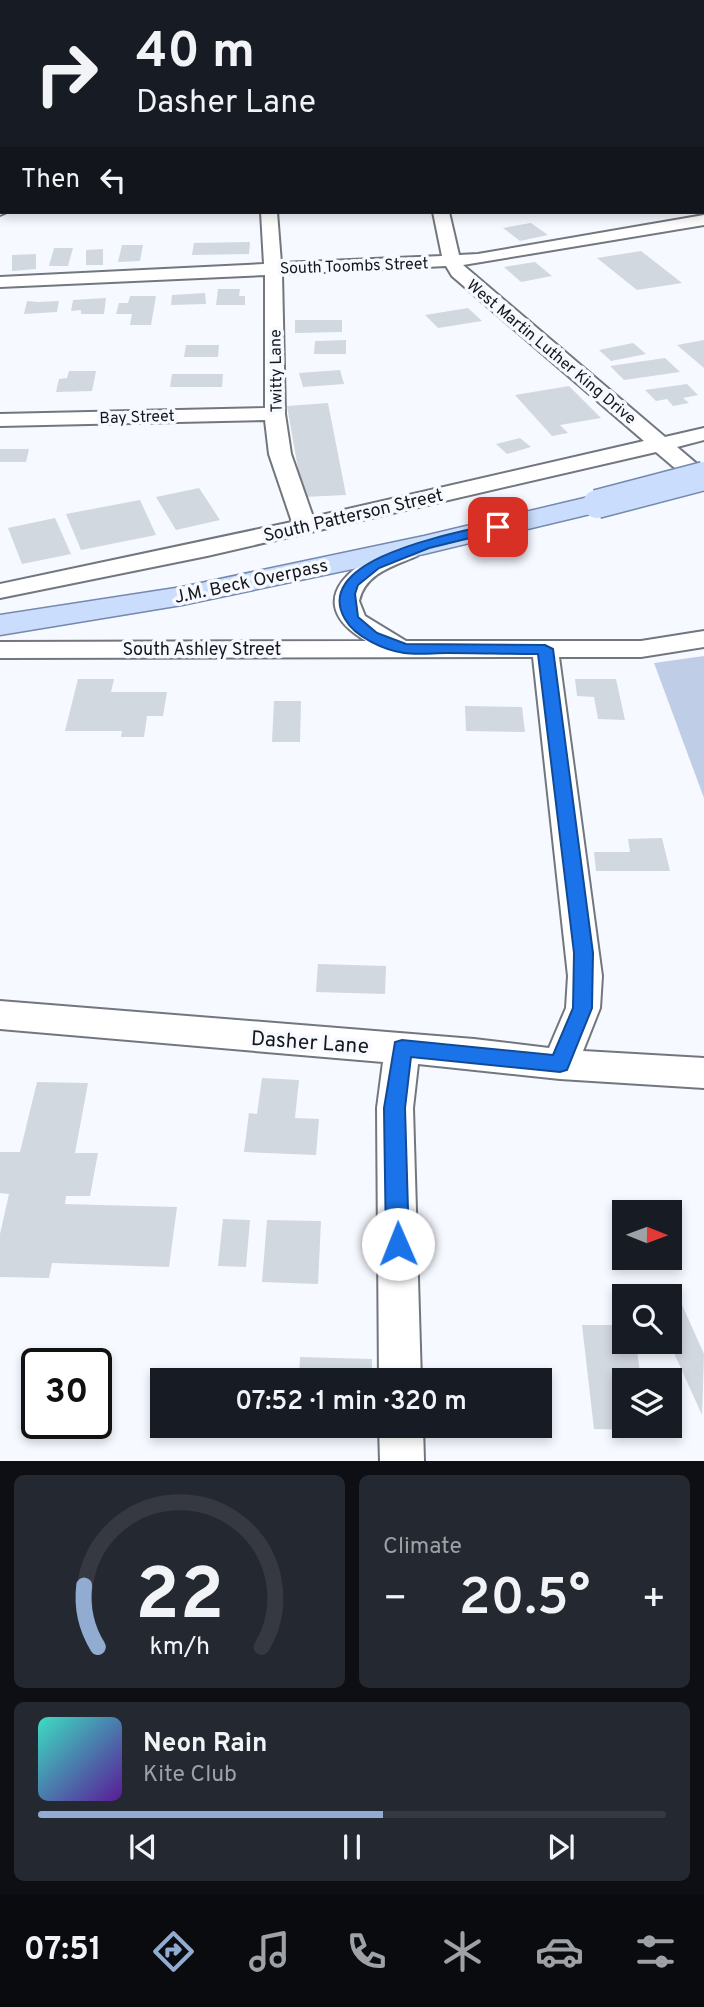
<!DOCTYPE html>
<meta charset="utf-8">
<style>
:root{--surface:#171b24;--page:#242831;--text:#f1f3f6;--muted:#9ea1a6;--line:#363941;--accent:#92abd1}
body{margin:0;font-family:Overpass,sans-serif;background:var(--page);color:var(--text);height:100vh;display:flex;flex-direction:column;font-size:26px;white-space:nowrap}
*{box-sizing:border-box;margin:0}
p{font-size:23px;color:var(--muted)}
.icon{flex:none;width:38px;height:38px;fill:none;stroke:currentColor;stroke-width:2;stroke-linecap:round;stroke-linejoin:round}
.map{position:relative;height:1461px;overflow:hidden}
.panel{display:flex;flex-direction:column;gap:14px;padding:14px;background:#0d0f14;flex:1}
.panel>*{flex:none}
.hud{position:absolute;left:0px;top:0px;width:705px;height:214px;box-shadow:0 4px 10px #0003;background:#171b24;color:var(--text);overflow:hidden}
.needle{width:46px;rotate:91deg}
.controls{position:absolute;left:612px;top:1200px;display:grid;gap:14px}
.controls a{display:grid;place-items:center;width:70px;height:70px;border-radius:0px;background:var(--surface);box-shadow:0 4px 10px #0003;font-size:35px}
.speed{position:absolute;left:21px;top:1348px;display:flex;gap:14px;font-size:35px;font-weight:700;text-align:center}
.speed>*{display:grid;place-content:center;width:91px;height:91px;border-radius:50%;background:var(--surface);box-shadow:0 4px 10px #0003;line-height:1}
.speed .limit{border:4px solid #111;border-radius:10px;background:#fff;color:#111}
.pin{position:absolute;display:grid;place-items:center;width:60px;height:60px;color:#fff;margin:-30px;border-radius:14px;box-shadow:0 4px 10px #0006}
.me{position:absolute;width:77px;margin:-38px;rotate:359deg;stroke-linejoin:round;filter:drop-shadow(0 0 5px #0008)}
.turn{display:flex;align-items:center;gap:24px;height:147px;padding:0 21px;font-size:32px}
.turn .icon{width:91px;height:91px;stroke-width:2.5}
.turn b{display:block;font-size:49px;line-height:60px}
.then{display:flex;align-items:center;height:66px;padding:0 21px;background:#0003;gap:14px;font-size:26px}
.big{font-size:52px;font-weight:600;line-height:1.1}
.panel .card{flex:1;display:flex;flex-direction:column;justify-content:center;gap:10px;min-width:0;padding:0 24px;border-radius:10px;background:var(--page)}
.panel .dial{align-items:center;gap:0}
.dial svg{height:182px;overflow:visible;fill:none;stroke:var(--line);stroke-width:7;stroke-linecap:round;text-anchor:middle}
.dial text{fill:var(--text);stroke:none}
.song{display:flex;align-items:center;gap:21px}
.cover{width:84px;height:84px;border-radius:10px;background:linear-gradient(135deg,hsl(170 70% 55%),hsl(270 70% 35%))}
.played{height:7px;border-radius:4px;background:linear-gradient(90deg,var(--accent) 55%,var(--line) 55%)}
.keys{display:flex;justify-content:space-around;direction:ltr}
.heat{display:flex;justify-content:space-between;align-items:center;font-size:38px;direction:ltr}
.panel .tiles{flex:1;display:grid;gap:14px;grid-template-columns:1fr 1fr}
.card:last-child{grid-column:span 2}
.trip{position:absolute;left:150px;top:1368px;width:402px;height:70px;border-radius:0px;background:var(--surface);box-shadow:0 4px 10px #0003;font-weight:600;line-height:70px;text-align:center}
.tabs{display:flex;height:112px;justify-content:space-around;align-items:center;background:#090b0e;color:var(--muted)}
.tabs .icon{width:49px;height:49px}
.tabs .on{color:var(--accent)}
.tabs b{font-size:32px;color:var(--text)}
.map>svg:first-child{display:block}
</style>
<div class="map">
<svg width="704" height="1461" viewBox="0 0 704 1461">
<rect width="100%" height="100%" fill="#f6f9ff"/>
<polygon fill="#bfcee6" points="704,656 704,798 654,663"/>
<g fill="#d2d8e0">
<polygon points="531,223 548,235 520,241 503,228"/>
<polygon points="250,242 249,254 192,255 194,243"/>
<polygon points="122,245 143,245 140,261 118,262"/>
<polygon points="54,248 73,248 68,266 49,266"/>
<polygon points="103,249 103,265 86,265 86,250"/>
<polygon points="641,251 682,283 637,290 597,258"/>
<polygon points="36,254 36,269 12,271 12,255"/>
<polygon points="535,262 552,276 521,282 504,267"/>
<polygon points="218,289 240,289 239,296 245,296 245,305 216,305"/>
<polygon points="205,293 206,304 171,305 172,295"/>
<polygon points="130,296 156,296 151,325 130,325 132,314 116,314 119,303 128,303"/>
<polygon points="106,298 104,314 81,314 81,310 71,311 73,300"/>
<polygon points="27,301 38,302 59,301 57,312 24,314"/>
<polygon points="468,308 482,321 438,328 425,315"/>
<polygon points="295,320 342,320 342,332 295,333"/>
<polygon points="346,340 346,354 314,354 315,341"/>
<polygon points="704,340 704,368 677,345"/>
<polygon points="633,343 646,354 611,361 599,350"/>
<polygon points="186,345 219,345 218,357 184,357"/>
<polygon points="665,358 680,372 624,380 610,366"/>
<polygon points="340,370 344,384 303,387 299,373"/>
<polygon points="69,371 96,371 92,391 56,392 59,379 67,378"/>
<polygon points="172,374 223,374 222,387 170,387"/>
<polygon points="687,384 698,395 683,398 689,403 673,406 667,399 656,401 645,390"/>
<polygon points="569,386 601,418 560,425 568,433 552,436 515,395"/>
<polygon points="328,403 346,495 303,497 287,406"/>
<polygon points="520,438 531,447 507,454 496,444"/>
<polygon points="0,449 29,449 26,462 0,462"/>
<polygon points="199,488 220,520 176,530 156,497"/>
<polygon points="140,500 156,535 81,550 66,514"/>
<polygon points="55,518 71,554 22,564 8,528"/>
<polygon points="78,679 114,679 111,692 167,692 163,716 147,716 144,737 121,737 122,731 65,731"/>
<polygon points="575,679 616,679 625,720 598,719 594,697 577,696"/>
<polygon points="274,701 301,701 300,742 272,742"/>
<polygon points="465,706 522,707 525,732 466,731"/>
<polygon points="662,838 670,871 596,871 594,852 630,852 628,839"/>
<polygon points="318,964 386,966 385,994 316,992"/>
<polygon points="262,1078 299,1080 295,1118 319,1119 316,1155 244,1152 249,1113 257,1114"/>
<polygon points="37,1082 88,1083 75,1153 98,1153 90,1196 66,1196 65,1204 177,1207 169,1267 52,1263 49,1278 0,1277 0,1234 9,1194 0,1193 0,1152 20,1152"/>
<polygon points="223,1219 250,1220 246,1267 218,1266"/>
<polygon points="267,1220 321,1221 318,1284 262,1282"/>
<polygon points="674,1287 704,1354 702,1415 669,1342 670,1297 649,1297 648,1294"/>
<polygon points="582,1325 625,1325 625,1342 636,1342 641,1381 625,1381 625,1426 648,1426 648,1430 594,1429"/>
<polygon points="300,1357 372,1359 372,1381 299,1381"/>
</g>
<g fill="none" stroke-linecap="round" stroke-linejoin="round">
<defs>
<g id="minor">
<polygon points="2,191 2,212 7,212 0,215"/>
<path d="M261 212H277L281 263 442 256 433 212H449L459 255 478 254 704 215V225L463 265 665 437 704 428V440L677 447 704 470V488L696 486 656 452 207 556 0 598V584L292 522 269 454 265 420 0 426V414L265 408V275L0 287V277L264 264ZM446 266 452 276 644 441 313 517 291 454 285 414 282 274Z"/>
<path d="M409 544 417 546 421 551 417 556C394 566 365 573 359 601L365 616 406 641H641L704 631V647L641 657H559L602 976 600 1008 583 1051 704 1058V1088L560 1079 418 1064 413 1108 421 1381H379L377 1108 383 1062 0 1029V1001L474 1039 549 1048 566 1008 568 976 533 657 0 658V642L366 641C296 600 358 556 409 544Z"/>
<polygon points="379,1426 423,1426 424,1461 380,1461"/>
</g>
<g id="major">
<rect x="0" y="170" width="2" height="12"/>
<polygon points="597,495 607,498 611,504 607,510 424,554 182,605 0,635 0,615 182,587 424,536"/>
</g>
</defs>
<use href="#minor" stroke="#72777e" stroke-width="4"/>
<use href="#major" stroke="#7489ac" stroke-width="3"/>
<use href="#minor" fill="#fff" fill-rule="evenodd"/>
<use href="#major" fill="#caddfc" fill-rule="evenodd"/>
<g stroke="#525458" stroke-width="2.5" stroke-dasharray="2 3.5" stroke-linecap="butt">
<polyline points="210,0 220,2"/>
<polyline points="242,0 247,2"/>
</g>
<defs>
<polyline id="major-bridge" points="597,504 704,476"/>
</defs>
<use href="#major-bridge" stroke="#7489ac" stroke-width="31" stroke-linecap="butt"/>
<use href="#major-bridge" stroke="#caddfc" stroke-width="28"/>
</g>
<path fill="#1a73e8" stroke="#114b97" stroke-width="2" d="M498 523 503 525V530L429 548 379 568 358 585 355 594 358 617 377 633 406 644 545 645 553 649 593 953 592 1008 567 1070 560 1072 411 1057 405 1108 409 1244 406 1252 398 1255 390 1252 386 1244 384 1108 395 1042 402 1040 553 1055 573 1008 574 953 538 654C508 654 477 653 447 653 433 653 418 655 404 653 384 650 355 637 345 619 309 557 463 532 498 523Z"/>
<g text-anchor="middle" stroke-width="7" stroke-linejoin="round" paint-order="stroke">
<g font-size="16" fill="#15171a" stroke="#f6f9ff">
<text transform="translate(354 265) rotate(-2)" y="6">South Toombs Street</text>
<text transform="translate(552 351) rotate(40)" y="6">West Martin Luther King Drive</text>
<text transform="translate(275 371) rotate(-91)" y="6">Twitty Lane</text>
<text transform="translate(137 416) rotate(-2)" y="6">Bay Street</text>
</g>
<g font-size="18" fill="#15171a" stroke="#f6f9ff">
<text transform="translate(353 515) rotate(-13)" y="6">South Patterson Street</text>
<text transform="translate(251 581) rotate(-12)" y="6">J.M. Beck Overpass</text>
<text x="202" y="655">South Ashley Street</text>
</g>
<g font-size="21" fill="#15171a" stroke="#f6f9ff">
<text transform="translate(310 1042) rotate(4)" y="7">Dasher Lane</text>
</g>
</g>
</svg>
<div class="controls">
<a><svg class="needle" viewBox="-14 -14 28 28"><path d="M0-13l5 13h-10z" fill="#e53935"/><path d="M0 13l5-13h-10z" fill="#9ea1a6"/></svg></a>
<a><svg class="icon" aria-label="search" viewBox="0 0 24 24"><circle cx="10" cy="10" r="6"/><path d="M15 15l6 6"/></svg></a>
<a><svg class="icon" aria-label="layers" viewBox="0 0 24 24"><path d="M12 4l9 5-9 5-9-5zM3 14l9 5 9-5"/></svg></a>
</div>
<div class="speed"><div class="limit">30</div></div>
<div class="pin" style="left:498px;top:527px;background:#d93025"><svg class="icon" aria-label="arrive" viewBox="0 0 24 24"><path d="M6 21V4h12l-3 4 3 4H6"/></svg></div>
<svg class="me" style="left:398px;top:1244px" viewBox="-20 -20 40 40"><circle r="19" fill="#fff"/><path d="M0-13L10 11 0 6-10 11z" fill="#1a73e8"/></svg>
<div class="trip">07:52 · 1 min · 320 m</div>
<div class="hud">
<div class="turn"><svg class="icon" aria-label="right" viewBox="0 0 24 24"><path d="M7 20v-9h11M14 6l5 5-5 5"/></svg><div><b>40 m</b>Dasher Lane</div></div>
<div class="then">Then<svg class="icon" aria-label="left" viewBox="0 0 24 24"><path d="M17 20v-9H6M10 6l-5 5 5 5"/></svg></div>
</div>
</div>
<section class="panel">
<div class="tiles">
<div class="card dial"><svg viewBox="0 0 100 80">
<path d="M14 69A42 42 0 1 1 86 69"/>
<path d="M14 69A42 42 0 0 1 8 42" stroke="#92abd1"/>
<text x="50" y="56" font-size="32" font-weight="700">22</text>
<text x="50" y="72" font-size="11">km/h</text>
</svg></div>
<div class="card"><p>Climate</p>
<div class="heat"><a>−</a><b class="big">20.5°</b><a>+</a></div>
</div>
<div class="card">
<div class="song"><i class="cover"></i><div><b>Neon Rain</b><p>Kite Club</p></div></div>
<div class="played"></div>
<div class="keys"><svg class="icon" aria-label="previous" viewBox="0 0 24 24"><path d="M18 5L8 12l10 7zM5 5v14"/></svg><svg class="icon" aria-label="pause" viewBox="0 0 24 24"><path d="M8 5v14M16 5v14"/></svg><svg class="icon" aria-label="next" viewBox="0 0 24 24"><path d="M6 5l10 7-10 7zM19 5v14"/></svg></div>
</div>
</div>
</section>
<nav class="tabs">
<b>07:51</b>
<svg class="icon on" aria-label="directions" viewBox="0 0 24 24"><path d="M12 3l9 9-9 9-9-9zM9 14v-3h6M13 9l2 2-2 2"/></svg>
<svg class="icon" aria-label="music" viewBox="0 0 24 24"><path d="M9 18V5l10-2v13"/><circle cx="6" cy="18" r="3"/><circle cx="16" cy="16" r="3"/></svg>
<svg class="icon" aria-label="phone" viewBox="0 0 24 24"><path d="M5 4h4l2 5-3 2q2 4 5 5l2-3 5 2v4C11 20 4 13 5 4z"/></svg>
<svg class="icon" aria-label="climate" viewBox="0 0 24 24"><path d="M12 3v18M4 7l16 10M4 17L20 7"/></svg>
<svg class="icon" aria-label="car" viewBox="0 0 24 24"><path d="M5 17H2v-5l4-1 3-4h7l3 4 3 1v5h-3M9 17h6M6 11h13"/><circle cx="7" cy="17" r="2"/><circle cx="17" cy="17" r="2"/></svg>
<svg class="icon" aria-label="filters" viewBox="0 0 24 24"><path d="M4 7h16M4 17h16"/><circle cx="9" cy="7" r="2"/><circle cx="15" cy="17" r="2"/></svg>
</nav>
